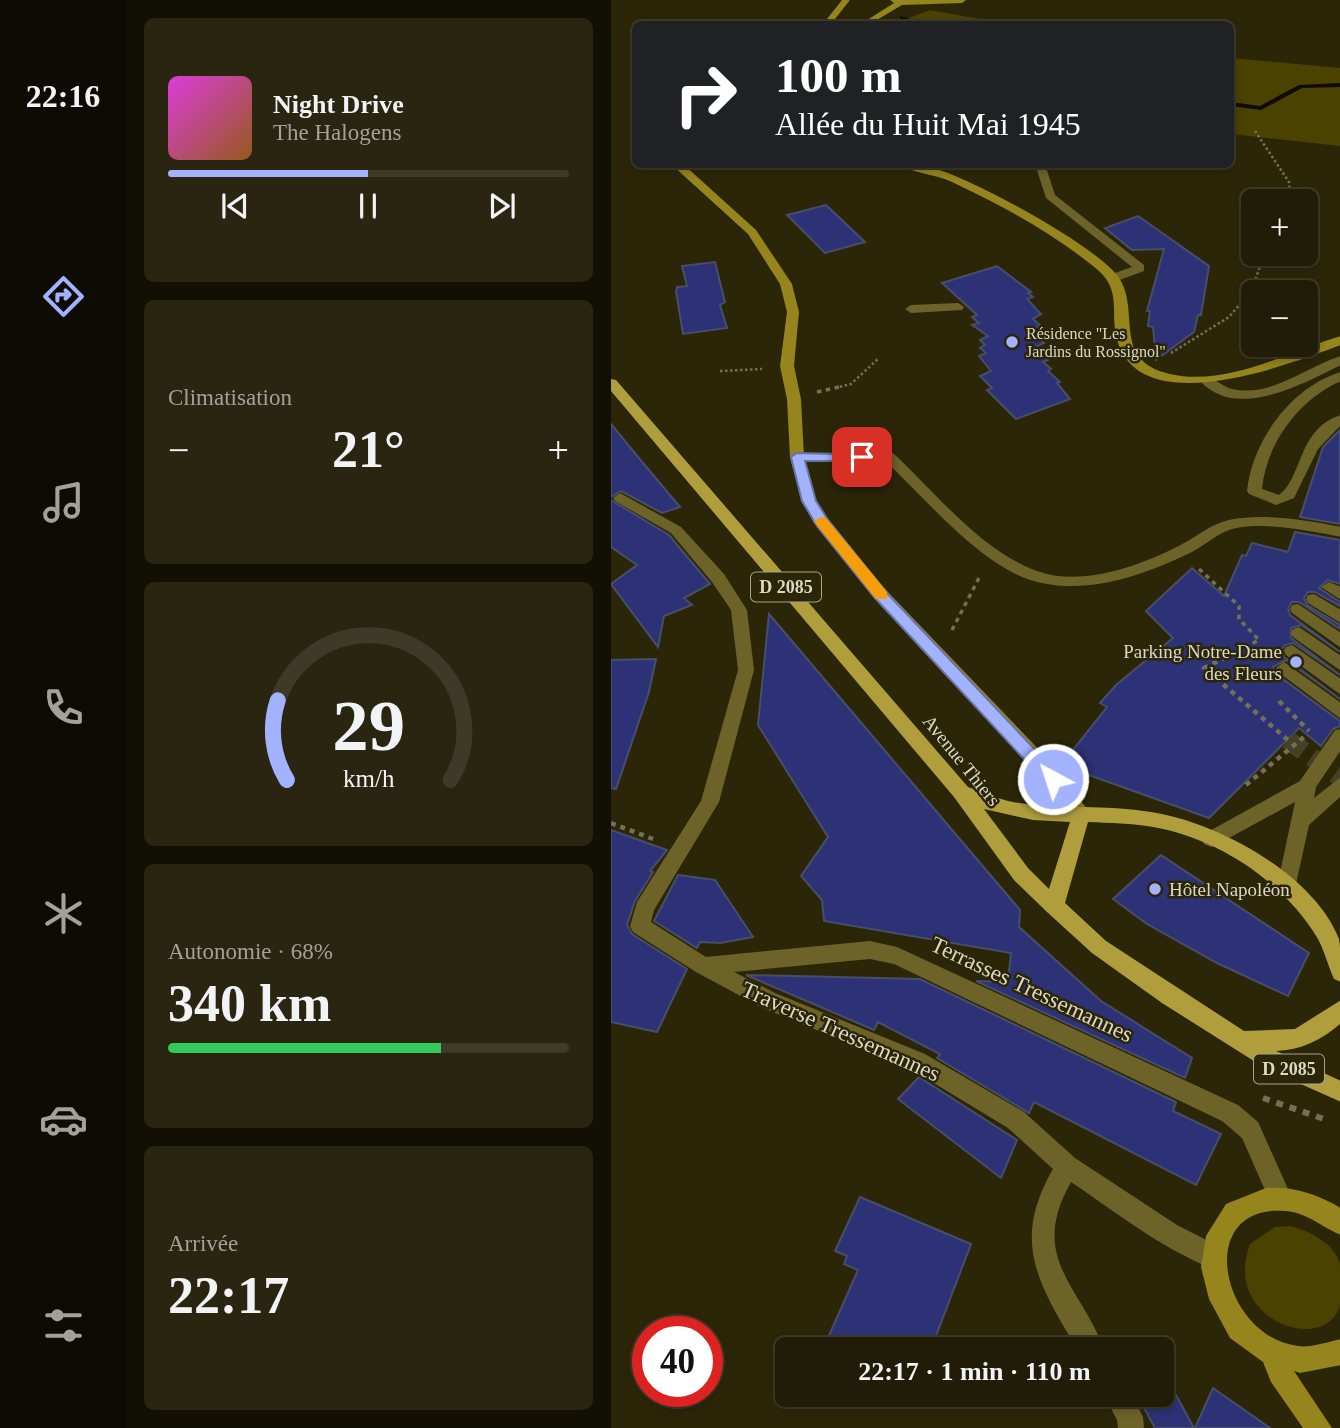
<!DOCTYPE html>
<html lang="fr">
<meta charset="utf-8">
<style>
:root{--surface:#211c07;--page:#292511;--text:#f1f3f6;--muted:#a2a19b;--line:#3e3a28;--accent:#a3b2fd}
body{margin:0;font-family:"Times New Roman",serif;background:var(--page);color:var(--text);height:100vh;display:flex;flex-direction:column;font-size:26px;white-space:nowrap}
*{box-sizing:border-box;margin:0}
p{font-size:23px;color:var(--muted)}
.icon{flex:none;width:38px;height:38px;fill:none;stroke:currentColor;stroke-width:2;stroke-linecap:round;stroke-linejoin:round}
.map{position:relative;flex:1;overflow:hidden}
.details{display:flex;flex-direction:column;gap:18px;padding:18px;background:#120f04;width:485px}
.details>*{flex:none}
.banner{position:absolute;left:21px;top:21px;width:602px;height:147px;border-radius:10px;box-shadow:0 4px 10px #0003,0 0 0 2px var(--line);background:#202124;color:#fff;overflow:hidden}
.fabs{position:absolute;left:630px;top:189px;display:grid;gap:14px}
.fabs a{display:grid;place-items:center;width:77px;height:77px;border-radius:10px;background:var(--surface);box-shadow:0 4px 10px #0003,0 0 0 2px var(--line);font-size:35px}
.speed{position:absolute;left:21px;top:1316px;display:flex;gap:14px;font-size:35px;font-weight:700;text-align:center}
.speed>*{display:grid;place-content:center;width:91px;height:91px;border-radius:50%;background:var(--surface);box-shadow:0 4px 10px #0003,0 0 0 2px var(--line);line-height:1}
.speed .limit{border:10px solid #d22;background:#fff;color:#111}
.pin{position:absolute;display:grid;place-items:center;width:60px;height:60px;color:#fff;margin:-30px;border-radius:14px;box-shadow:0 4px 10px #0006}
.me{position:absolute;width:77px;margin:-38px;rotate:320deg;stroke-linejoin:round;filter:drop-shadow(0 0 5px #0008)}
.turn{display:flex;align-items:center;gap:24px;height:147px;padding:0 28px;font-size:32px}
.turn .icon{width:91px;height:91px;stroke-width:2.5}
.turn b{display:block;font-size:49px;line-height:60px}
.big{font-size:52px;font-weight:700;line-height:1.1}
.details .tile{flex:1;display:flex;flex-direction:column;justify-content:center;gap:10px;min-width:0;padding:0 24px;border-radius:10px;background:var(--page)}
.details .dial{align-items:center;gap:0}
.dial svg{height:182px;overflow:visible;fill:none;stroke:var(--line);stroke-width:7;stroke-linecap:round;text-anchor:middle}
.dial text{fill:var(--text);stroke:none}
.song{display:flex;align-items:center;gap:21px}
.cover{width:84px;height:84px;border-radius:10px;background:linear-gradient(135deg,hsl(300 70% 55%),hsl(30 70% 35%))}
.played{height:7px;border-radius:4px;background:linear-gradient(90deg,var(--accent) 50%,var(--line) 50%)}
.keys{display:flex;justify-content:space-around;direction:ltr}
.heat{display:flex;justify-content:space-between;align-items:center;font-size:38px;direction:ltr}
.charge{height:10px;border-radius:5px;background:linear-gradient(90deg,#34c759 68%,var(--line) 0)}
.trip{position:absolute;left:164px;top:1337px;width:399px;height:70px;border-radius:10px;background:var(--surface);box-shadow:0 4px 10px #0003,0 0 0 2px var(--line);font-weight:700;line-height:70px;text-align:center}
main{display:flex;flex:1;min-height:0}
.dock{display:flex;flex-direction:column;width:126px;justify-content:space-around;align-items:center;background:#0d0b03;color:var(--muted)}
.dock .icon{width:49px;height:49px}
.dock .current{color:var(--accent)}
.dock b{font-size:32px;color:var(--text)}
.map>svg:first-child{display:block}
</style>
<main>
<nav class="dock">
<b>22:16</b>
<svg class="icon current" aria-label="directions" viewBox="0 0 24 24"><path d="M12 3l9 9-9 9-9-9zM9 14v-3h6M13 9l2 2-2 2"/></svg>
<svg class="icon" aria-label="music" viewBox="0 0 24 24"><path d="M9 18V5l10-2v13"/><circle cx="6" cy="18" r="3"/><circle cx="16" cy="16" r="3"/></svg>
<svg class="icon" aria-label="phone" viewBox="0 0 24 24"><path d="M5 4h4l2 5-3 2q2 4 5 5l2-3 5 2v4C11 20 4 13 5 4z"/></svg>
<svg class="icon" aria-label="climate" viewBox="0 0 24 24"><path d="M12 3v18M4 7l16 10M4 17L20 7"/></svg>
<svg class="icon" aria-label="car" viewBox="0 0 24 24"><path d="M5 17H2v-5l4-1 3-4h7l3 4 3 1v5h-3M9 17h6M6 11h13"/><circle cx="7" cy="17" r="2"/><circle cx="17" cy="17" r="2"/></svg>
<svg class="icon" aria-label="filters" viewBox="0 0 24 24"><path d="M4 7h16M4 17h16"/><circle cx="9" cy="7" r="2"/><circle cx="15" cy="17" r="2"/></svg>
</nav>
<section class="details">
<div class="tile">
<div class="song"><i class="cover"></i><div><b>Night Drive</b><p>The Halogens</p></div></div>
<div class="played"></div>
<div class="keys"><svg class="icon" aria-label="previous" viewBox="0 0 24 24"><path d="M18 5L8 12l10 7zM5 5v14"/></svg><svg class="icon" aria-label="pause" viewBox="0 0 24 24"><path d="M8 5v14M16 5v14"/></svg><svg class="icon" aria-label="next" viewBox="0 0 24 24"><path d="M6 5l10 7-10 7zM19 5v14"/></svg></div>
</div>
<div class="tile"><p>Climatisation</p>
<div class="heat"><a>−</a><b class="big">21°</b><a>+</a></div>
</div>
<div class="tile dial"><svg viewBox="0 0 100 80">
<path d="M14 69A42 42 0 1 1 86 69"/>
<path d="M14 69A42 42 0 0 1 10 34" stroke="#a3b2fd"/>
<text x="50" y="56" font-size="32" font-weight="700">29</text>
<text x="50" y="72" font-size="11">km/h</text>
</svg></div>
<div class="tile"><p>Autonomie · 68%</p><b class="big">340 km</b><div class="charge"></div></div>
<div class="tile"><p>Arrivée</p><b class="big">22:17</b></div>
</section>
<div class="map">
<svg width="730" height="1428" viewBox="0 0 730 1428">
<rect width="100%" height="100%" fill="#2c2609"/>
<g fill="#4b4101">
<polygon points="319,10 397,24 283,24"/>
<polygon points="620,58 729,68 729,146 620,134"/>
<path d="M679 1226C701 1232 730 1246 730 1273 730 1283 730 1296 729 1305 715 1356 610 1321 639 1244L664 1227Z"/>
</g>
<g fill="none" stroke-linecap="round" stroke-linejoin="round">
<g fill="#100b00" fill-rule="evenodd">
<polygon points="289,16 316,24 308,24 289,18"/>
<polygon points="730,83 730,87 691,88 650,110 620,106 620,102 649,106 688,85"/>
</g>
</g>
<g fill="#2c3275" stroke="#484e69" stroke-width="2">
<polygon points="215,205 254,242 214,253 176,215"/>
<polygon points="527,216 598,266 590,315 587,315 583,332 545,360 542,327 537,326 539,311 536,311 553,249 521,250 494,228"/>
<polygon points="104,262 114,302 109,305 116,328 72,334 65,291 66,287 76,286 71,266"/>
<polygon points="386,266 420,292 417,293 422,297 416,299 430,314 422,319 429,325 422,329 427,334 424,336 433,343 426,346 434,353 431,354 437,360 432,362 440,369 437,371 449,382 446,383 459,399 405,419 376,390 381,388 369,376 380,371 368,356 375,353 369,348 374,345 369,340 377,336 361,325 368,323 361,317 366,315 331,283"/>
<polygon points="0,424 27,457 69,507 51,513 10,491 0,497"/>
<polygon points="729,430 729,524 689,517 712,447"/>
<polygon points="0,500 58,535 99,584 73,598 81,605 53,616 47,647 0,584 26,565 0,547"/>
<polygon points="684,532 729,540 729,584 717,580 708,588 729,602 729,606 704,592 697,592 693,598 696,605 729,625 729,629 688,602 681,602 677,608 679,615 729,652 690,625 680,628 680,638 729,675 682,643 674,645 671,650 673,657 729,699 675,660 662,667 665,674 729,721 729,726 722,729 710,746 688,728 598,818 450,765 496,707 489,703 505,685 562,638 535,611 581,568 613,596 631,555 635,556 641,543 677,552"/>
<polygon points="158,614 409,910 408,927 490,1001 581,1058 574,1078 365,981 397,982 400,953 213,921 211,900 190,876 217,837 147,725"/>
<polygon points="45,659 38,692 5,789 0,788 0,660"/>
<polygon points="0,830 56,850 39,871 42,872 24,901 16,925 21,934 76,969 46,1032 0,1022"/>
<polygon points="550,855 698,953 677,996 606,963 536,924 502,899"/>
<polygon points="67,875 104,880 142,937 109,943 89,942 86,948 43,921"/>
<polygon points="135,975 309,979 565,1102 562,1111 610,1134 585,1185 423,1102 418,1113 326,1058 329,1054 267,1022 263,1030"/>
<polygon points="308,1077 406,1140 390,1178 287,1099"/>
<polygon points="249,1197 360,1244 320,1349 212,1349 247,1270 233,1264 236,1256 224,1251"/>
<polygon points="602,1388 659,1428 584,1428"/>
<polygon points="526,1395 565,1395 583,1428 544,1428"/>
</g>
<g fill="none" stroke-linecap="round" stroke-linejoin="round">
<polyline stroke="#464126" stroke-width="19" stroke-dasharray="19 10" stroke-linecap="butt" points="677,740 730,778"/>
<g stroke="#746f57" stroke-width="2.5" stroke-dasharray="2.5 2.5" stroke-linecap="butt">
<polyline points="644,131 678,182 680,201"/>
<polyline points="560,353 618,317 641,290 653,254"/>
<polyline points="109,371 151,369"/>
<polyline points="224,388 240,384 267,359"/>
</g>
<g stroke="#746f57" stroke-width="3.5" stroke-dasharray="4.5 4.5" stroke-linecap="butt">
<polyline points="206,392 232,386"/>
<polyline points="588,569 628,606 628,619 648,640 611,659"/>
<polyline points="341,630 369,576"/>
</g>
<g stroke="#746f57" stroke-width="4.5" stroke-dasharray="5 5" stroke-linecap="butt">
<polyline points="615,657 593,668 677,740"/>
<polyline points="668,701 698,731"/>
<polyline points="635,785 693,737"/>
<polyline points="0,823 42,839"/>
</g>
<polyline stroke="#746f57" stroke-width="6" stroke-dasharray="7 7" stroke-linecap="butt" points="652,1098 713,1119"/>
<g fill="#6d6329" fill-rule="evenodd">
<polygon points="424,164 434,164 444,195 533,265 533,271 506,281 498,281 498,275 521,267 435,198"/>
<polygon points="347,303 353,307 351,310 300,313 294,309 300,305"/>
<polygon points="718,582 730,587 730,600 710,587"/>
<polygon points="703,594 730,610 730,623 697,603 695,599 697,595"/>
<polygon points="687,604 730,633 730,648 681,613 679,609 681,605"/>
<polygon points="688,627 730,656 730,671 682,637 680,633 682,629"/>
<polygon points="681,645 730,679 730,695 675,655 673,651 675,647"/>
<polygon points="673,662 730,703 730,719 667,672 665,668"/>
<polygon points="730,729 730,750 705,787 703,798 730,777 730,796 698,825 683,893 676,895 669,893 666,887 684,802 607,844 600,847 593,844 590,839 593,834 689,781 724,730"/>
</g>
<g fill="#6d6329" fill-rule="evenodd">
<path d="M730 356V365C691 384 626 421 589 381L596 377C607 380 614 389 626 390 664 395 695 367 730 356Z"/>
<path d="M730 372V381C688 399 655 444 651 489L668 495C692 478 686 429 730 415V425L707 449 683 498 665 505 638 494 636 491C641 441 680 387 730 372Z"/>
<path d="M277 452 282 453C325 493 369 550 426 571 472 588 535 564 575 542 589 534 601 524 618 520 653 513 695 520 730 527V537C700 531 646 520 618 530 605 535 594 545 581 552 525 579 455 603 397 570 350 543 313 497 273 460L186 461 179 457 186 453Z"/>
<path d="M9 493 70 527 113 574 136 610 143 670 108 802 43 910 40 922 95 957 259 941 286 947 627 1105 647 1122 681 1198 677 1206 669 1210 661 1206 631 1138 611 1121 283 964 259 959 123 972 164 993 314 1054 413 1112 464 1158 566 1225 611 1248 614 1257 611 1266 602 1269C550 1248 506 1213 460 1182 417 1258 469 1285 493 1349H466C427 1283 400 1242 442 1169L397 1128 298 1068 150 1007 85 972 22 932 19 926 26 902 90 801 127 670 120 610 101 582 60 533 4 501 2 498Z"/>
<polygon points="493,1395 521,1395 532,1417 533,1428 507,1428 506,1420"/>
</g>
<g fill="#96841c" fill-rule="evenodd">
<polygon points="231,0 239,0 220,24 212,24"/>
<polygon points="279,0 355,0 351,3 291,5 259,24 250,24 283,3"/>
<polygon points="60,164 72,164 145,230 181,284 188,312 183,366 190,399 193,457 205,501 217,521 275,590 434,756 477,810 479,815 477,820 463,820 422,766 263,598 203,523 191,501 179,457 176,399 169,366 176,312 169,284 137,234"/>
<path d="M286 164C301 164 314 165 328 170 367 182 481 244 506 275 532 309 498 360 559 374 617 387 676 352 730 336V345C679 364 533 421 507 343 497 312 514 290 482 266 440 232 390 205 341 182 324 174 301 173 286 164Z"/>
<path d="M655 1188C682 1186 706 1194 730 1208V1235C710 1227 697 1213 675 1211 582 1203 609 1336 687 1346 699 1348 716 1342 730 1339V1365L689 1373 683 1371 721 1428H692L660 1382 652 1362 619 1338 598 1299 590 1267 595 1236 615 1204Z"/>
</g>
<path fill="#b09e3d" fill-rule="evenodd" d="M0 379 5 380 357 787C372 792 386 799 402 802 448 810 494 804 540 812 606 822 703 874 728 939 730 951 730 969 730 982L723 979C717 966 714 952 707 939 673 882 607 838 542 827 521 823 499 823 477 822L454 903 495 941 633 1031 684 1029 730 1000V1023C711 1040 690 1050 665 1051L730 1081V1102L654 1068 551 1003 481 953 436 912 403 880 343 797 0 391ZM373 809 422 820 459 822 438 889 417 868Z"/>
</g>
<polygon fill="#a3b2fd" stroke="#6a74a4" stroke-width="2" points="186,453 256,455 257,457 251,461 194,461 205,501 217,520 274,591 448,775 448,784 436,784 264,598 206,526 191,501 180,457"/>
<polygon fill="#f59e0b" points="210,517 215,518 276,592 276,599 265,599 205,524 203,521"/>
<g fill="#a3b2fd" stroke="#2c2609" stroke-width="2.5">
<circle cx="401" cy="342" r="7"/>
<circle cx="685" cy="662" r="7"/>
<circle cx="544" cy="889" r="7"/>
</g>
<g text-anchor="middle" stroke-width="5" stroke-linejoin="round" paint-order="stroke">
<g font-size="16" fill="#dbd8c7" stroke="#2c2609" text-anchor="start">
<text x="415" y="339">Résidence "Les<tspan x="415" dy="18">Jardins du Rossignol"</tspan></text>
</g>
<g fill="#2c2609" stroke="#a6a38e" stroke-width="2">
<rect x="140" y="572.5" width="70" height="29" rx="5"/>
<rect x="643" y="1054.5" width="70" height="29" rx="5"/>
</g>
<g font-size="18" font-weight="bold" fill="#dbd8c7">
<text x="175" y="593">D 2085</text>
<text x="678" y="1075">D 2085</text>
</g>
<g font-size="19" fill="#dbd8c7" stroke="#2c2609" text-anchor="end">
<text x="671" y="658">Parking Notre-Dame<tspan x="671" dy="22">des Fleurs</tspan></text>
<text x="558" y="896" text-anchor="start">Hôtel Napoléon</text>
</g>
<g font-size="19" fill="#dbd8c7" stroke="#2c2609">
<text transform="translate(351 760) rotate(51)" y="7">Avenue Thiers</text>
</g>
<g font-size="23" fill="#dbd8c7" stroke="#2c2609">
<text transform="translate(421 989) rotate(25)" y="8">Terrasses Tressemannes</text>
<text transform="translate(230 1031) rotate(24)" y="8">Traverse Tressemannes</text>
</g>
</g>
</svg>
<div class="fabs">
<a>+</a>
<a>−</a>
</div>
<div class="speed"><div class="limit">40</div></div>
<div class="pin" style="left:251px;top:457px;background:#d93025"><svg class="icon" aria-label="arrive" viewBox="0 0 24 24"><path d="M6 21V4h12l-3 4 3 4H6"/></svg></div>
<svg class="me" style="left:442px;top:779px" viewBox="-20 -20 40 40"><circle r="17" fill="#a3b2fd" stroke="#fff" stroke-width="3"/><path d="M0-11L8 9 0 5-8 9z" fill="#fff"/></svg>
<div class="trip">22:17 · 1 min · 110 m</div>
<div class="banner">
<div class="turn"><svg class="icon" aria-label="right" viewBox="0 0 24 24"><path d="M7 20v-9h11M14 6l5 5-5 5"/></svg><div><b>100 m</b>Allée du Huit Mai 1945</div></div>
</div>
</div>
</main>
